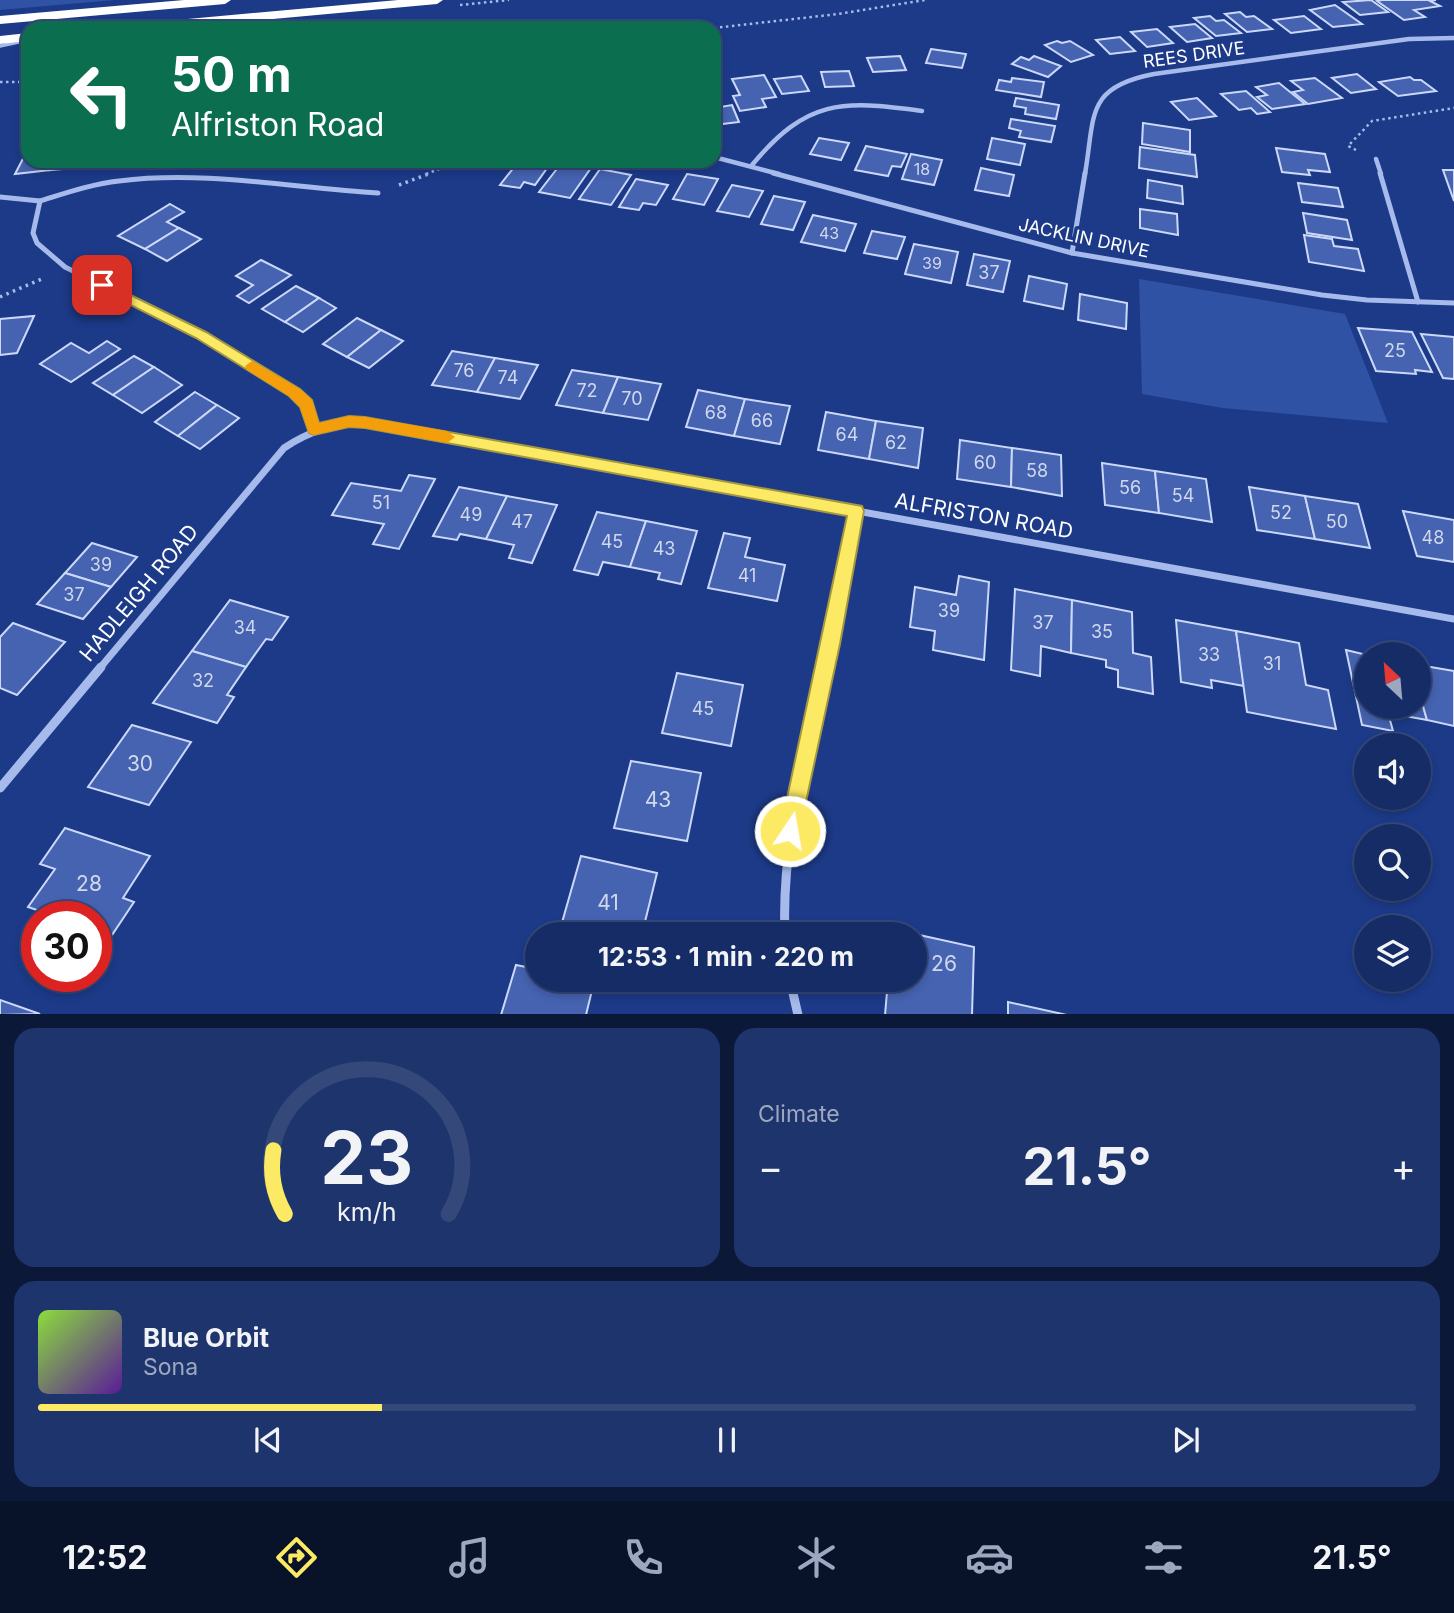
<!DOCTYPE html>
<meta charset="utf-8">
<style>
:root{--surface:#152c66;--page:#1e346c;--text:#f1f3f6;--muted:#9da7bf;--line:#34487a;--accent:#fce964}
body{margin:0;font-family:Inter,sans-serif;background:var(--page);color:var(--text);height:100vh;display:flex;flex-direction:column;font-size:26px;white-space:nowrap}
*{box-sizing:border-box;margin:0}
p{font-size:23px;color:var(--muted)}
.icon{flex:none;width:38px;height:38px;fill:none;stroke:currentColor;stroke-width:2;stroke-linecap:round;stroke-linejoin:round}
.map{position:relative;height:1014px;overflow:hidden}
.panel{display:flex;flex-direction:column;gap:14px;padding:14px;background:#0c1838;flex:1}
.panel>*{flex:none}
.guide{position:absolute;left:21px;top:21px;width:700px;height:147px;border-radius:21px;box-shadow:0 4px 10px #0003,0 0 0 2px var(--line);background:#0b6e4f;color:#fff;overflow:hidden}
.needle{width:46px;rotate:334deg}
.fabs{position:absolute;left:1354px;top:642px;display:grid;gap:14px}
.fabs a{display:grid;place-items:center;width:77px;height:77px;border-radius:50%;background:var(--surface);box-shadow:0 4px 10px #0003,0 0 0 2px var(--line);font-size:35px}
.speed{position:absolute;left:21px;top:901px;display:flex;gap:14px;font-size:35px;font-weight:700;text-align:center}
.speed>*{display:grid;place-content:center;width:91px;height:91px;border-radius:50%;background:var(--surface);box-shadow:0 4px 10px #0003,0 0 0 2px var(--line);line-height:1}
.speed .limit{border:10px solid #d22;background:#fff;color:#111}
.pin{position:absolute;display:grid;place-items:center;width:60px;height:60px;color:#fff;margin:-30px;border-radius:14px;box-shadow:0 4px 10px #0006}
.me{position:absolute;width:77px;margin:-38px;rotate:12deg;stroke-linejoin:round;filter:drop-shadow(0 0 5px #0008)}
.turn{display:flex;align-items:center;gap:24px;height:147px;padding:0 35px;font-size:32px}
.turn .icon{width:91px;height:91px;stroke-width:2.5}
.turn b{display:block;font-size:49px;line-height:60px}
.big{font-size:52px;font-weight:700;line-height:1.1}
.panel .widget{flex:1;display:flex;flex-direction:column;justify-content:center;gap:10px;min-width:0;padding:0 24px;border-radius:21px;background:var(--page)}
.panel .dial{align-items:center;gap:0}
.dial svg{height:182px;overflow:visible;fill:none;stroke:var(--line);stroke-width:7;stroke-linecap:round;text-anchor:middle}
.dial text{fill:var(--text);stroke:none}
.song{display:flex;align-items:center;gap:21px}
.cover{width:84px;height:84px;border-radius:10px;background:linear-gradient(135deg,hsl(90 70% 55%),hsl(270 70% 35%))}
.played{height:7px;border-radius:4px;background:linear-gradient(90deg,var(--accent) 25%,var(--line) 25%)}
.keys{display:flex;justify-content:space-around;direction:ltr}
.heat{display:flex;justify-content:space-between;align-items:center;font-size:38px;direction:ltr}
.panel .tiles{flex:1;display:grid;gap:14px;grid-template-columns:1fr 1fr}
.widget:last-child{grid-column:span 2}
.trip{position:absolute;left:525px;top:922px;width:402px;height:70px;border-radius:35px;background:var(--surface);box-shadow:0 4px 10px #0003,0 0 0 2px var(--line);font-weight:700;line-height:70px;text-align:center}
.tab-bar{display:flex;height:112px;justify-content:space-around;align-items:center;background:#081229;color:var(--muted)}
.tab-bar .icon{width:49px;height:49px}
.tab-bar .selected{color:var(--accent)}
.tab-bar b{font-size:32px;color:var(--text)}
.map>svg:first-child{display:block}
</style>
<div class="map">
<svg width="1454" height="1015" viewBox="0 0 1454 1015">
<rect width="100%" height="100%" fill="#1c3a88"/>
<g fill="#3052a5">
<polygon points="0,0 115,0 0,10"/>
<polygon points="1139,279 1345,314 1388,423 1223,408 1142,394"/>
</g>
<g fill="#4563b1" stroke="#cbd8f8" stroke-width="2">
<polygon points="1371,0 1388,12 1360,15 1343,2"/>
<polygon points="1382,0 1436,0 1430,1 1440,6 1414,10 1425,17 1404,20 1377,1"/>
<polygon points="1335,5 1362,24 1333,27 1310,10"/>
<polygon points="1240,12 1246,17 1254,16 1272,29 1247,32 1225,14"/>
<polygon points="1210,16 1216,21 1224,20 1241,33 1216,36 1194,18"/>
<polygon points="1304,16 1321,29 1291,33 1274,20"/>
<polygon points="1195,24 1212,38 1187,42 1170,27"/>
<polygon points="1157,29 1173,43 1147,47 1131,32"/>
<polygon points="1120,37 1135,51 1110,54 1096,40"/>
<polygon points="1057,41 1062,43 1070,41 1093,55 1071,62 1045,45"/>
<polygon points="931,49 966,54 962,68 926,63"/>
<polygon points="900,56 906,70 873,72 867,58"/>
<polygon points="1034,56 1061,66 1048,77 1012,64 1021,57 1029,60"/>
<polygon points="849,71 854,86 825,87 821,72"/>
<polygon points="1357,74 1376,89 1351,93 1332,78"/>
<polygon points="764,75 776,97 762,99 766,107 740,111 733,96 740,95 732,79"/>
<polygon points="801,76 809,91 782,94 774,79"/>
<polygon points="1410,77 1414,80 1421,80 1436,91 1398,96 1379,82"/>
<polygon points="1012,78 1044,82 1041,97 996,90 999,80 1011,82"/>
<polygon points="1315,78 1342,98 1308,104 1293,92 1303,90 1291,81"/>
<polygon points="1279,83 1305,104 1272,109 1257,97 1267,95 1256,87"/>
<polygon points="1246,91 1270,112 1257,114 1251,108 1239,110 1221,94"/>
<polygon points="1016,98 1059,105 1056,119 1025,114 1026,108 1014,106"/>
<polygon points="1197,98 1216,116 1189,120 1171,102"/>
<polygon points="732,105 739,122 714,125 714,108"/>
<polygon points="1011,119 1055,126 1051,142 1019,137 1021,131 1009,128"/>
<polygon points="1143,123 1190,130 1190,152 1142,144"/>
<polygon points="819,138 849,143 841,160 810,154"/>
<polygon points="992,138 1025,144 1020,165 987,159"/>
<polygon points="866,146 907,154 901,167 892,166 888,176 855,170"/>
<polygon points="1140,147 1195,155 1197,177 1139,168"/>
<polygon points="1276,148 1325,154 1330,172 1308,170 1310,175 1282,172"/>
<polygon points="28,149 28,161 55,161 50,170 15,174"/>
<polygon points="911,154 942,160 934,185 902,179"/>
<polygon points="55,161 88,161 86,167 50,170"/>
<polygon points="514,161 540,161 550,164 535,185 524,182 520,188 500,185 518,162"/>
<polygon points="563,161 593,165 570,198 539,192"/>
<polygon points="981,168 1014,175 1009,196 975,190"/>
<polygon points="600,169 631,175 611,205 579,199"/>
<polygon points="1443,170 1454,170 1454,201"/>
<polygon points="687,174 718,179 704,205 673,199"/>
<polygon points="636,179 668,185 656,205 643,203 639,210 619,207"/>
<polygon points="1148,180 1182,186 1183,204 1147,198"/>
<polygon points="1298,183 1338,188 1343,207 1302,202"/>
<polygon points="732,185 763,191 749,217 717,211"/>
<polygon points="774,196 805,202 793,230 761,224"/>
<polygon points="170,204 184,212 167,222 179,228 145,249 118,236"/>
<polygon points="1140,209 1177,214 1178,235 1140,228"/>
<polygon points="1303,213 1347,220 1352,240 1307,233"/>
<polygon points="813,215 856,224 845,251 801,242"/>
<polygon points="179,228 201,239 167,261 145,249"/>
<polygon points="872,231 905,237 897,259 864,253"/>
<polygon points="1304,235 1332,239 1334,246 1358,249 1364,271 1309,262"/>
<polygon points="914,244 958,252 951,283 905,274"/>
<polygon points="974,254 1010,261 1003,292 967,285"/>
<polygon points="261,260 291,275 249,303 237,296 253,285 236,276"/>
<polygon points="1029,276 1067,284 1063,309 1024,301"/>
<polygon points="296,286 319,298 285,322 262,309"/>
<polygon points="1080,294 1127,303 1126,329 1078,320"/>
<polygon points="319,298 336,308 303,332 285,322"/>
<polygon points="34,316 17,353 0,355 0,319"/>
<polygon points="357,318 381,330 347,357 323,344"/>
<polygon points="1358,328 1412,332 1432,372 1415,370 1416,374 1376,371"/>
<polygon points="381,330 403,341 369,368 347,357"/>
<polygon points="1421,334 1454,337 1454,379 1443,378"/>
<polygon points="107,341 120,349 71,382 40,364 71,343 89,353"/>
<polygon points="452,351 495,358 477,392 432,385"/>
<polygon points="134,356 154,367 113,395 93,383"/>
<polygon points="495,358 538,365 520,399 477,392"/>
<polygon points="154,367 182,385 142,413 113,395"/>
<polygon points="572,370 618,377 603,413 556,405"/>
<polygon points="618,377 661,384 648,420 603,413"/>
<polygon points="698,390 745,399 734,436 686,427"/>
<polygon points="195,392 217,405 178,436 155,422"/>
<polygon points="745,399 790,406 780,444 734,436"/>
<polygon points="217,405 239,418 200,449 178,436"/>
<polygon points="826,412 876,421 869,459 818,450"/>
<polygon points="876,421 923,428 918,468 869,459"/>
<polygon points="960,440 1012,448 1011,487 957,479"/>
<polygon points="1012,448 1061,455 1062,496 1011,487"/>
<polygon points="1102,463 1155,471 1159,513 1105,505"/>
<polygon points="1155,471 1206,479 1212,522 1159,513"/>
<polygon points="409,475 435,479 399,549 373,544 384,524 332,515 351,483 401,491"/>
<polygon points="459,487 507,496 486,539 460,534 457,540 433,536"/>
<polygon points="1249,487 1305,496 1315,539 1257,530"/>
<polygon points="507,496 557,505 532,563 509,558 514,545 486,539"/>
<polygon points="1305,496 1358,504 1370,548 1315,539"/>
<polygon points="1403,511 1454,520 1454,562 1417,556"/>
<polygon points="597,512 646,521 630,567 603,562 598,575 574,570"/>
<polygon points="646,521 697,531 681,584 658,579 660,573 630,567"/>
<polygon points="724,533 750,538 745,557 785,565 777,601 708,588"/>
<polygon points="92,543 137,557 111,587 65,573"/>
<polygon points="65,573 111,587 83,619 37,604"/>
<polygon points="959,576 989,582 984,660 933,650 935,631 910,627 915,587 956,595"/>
<polygon points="1015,589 1072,600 1071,653 1041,646 1040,676 1011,670"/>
<polygon points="230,600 288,617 272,640 266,639 246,667 192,651"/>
<polygon points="1072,600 1132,612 1133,653 1151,657 1153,694 1118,687 1118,670 1106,667 1106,660 1071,653"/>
<polygon points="1176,620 1236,631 1244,686 1211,680 1212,688 1181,682"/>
<polygon points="13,623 65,642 17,695 0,688 0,637"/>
<polygon points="1236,631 1299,643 1306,685 1328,690 1336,729 1247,712"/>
<polygon points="1346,650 1367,655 1367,707 1419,707 1419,692 1427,720 1388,713 1393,731 1362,725"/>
<polygon points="192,651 246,667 227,695 234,697 217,723 153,703"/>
<polygon points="1419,665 1454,671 1454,726 1427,720 1419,692"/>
<polygon points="677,673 743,685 731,746 662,733"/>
<polygon points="132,725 191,742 149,805 88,787"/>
<polygon points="631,761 701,773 687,841 614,828"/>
<polygon points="65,828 150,856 123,898 134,902 112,935 96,930 96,917 57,917 28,907 55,869 40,864"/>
<polygon points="581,856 657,873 642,934 559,933"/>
<polygon points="892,929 974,947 972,1015 885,1015 888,980 915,980 915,934 891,934"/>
<polygon points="516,965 537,969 537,980 594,982 586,1015 501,1015"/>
<polygon points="0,1000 40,1014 0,1015"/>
<polygon points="1008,1002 1067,1015 1008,1015"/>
</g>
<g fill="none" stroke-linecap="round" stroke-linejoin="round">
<g stroke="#a6baeb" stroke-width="2.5" stroke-dasharray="2.5 3.5" stroke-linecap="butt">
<polyline points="460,5 509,0"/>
<polyline points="714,28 838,14 925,0"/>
<polyline points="0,82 28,82"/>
<polyline points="1356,150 1348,146 1372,121 1454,108"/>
<polyline points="426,174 461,161"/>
</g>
<g stroke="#a6baeb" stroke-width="3.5" stroke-dasharray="2.5 4.5" stroke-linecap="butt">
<polyline points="399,185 431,173"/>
<polyline points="0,297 44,278"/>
</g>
<polyline stroke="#a6baeb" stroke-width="3.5" points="0,46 28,40"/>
<g stroke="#a6baeb" stroke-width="4.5">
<polyline points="714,157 779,174"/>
<polyline points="1376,159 1381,174"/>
<path d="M752 165C807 99 841 100 922 111"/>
<path d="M1085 174C1095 116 1085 87 1154 74L1409 39 1454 38"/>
</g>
<g stroke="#a6baeb" stroke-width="5">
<polyline points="773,173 1072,253 1322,295 1367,300 1454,303"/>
<polyline points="1380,173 1418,302"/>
<polyline points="0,197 40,201"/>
<polyline points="1072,253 1085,173"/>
<path d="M295 393 201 335 65 267 37 243 33 233 40 201C66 193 92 184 119 181 204 170 293 188 378 193"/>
</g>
<g stroke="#a6baeb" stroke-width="7">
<polyline points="292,391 307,404 314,429"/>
<path d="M100 668 284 448C309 431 334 423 365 422L1454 619"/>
<polyline points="825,668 856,511"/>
</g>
<g stroke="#a6baeb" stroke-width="9">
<polyline points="0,788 101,667"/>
<path d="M785 934C781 843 807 755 825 667"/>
<polyline points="790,980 798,1015"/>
</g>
<g fill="#fff" fill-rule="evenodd">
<polygon points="184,0 231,0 225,4 0,24 0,16"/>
<polygon points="398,0 443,0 437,4 173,28 127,28 133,24"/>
<polygon points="28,33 28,41 0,44 0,36"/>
</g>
</g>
<polygon fill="#fce964" stroke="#a49741" stroke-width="2" points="102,281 206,332 300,389 312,400 319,423 349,416 365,417 862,506 864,511 840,644 798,839 790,842 783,839 780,831 847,516 365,428 349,427 314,435 309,433 300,407 289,396 196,338 97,288 97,282"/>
<polygon fill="#f59e0b" points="252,361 300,389 312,400 319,423 349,416 365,417 447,431 455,437 447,443 365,428 349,427 314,435 309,433 300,407 289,396 247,370 245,366"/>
<g text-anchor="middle" stroke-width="7" stroke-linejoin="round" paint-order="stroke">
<g font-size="16" fill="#d0d8ec">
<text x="922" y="175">18</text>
<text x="829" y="239">43</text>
<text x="932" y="269">39</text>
</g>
<g font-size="18" fill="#fff" stroke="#1c3a88">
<text transform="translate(1194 55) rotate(-8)" y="6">REES DRIVE</text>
<text transform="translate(1084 238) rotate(12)" y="6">JACKLIN DRIVE</text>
</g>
<g font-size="18" fill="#d0d8ec">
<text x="989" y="279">37</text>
<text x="1395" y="357">25</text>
<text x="464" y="377">76</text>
<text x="508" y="384">74</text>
<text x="587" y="397">72</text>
<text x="632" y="405">70</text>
<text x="716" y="419">68</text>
<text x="762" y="427">66</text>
<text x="847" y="441">64</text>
<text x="896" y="449">62</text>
<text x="985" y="469">60</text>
<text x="1037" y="477">58</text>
<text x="1130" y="494">56</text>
<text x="1183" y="502">54</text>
<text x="381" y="509">51</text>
<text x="1281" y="519">52</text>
<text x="471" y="521">49</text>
<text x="522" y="528">47</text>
<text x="1337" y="528">50</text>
<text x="1433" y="544">48</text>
<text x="612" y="548">45</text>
<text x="664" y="555">43</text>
<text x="101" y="571">39</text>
<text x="747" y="582">41</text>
<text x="74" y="601">37</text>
<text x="949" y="617">39</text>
<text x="1043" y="629">37</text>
<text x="245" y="634">34</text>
<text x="1102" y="638">35</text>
<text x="1209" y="661">33</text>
<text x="1272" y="670">31</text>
<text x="203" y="687">32</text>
<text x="703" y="715">45</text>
</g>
<g font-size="21" fill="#fff" stroke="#1c3a88">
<text transform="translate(984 516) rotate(10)" y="7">ALFRISTON ROAD</text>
<text transform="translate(139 593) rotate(-50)" y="7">HADLEIGH ROAD</text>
</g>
<g font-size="21" fill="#d0d8ec">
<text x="140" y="771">30</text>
<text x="658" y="807">43</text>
<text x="89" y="891">28</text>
<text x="608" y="910">41</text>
<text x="944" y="971">26</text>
</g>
</g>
</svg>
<div class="fabs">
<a><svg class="needle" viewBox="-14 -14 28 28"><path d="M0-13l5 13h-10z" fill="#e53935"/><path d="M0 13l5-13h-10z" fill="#9da7bf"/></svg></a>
<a><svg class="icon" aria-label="sound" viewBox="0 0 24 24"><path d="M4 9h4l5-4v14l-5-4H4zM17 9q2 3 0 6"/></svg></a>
<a><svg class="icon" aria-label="search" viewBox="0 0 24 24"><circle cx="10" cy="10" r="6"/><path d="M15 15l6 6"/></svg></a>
<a><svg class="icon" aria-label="layers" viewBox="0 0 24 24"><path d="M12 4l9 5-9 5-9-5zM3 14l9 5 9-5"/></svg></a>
</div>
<div class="speed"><div class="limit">30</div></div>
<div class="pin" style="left:102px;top:285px;background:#d93025"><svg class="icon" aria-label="arrive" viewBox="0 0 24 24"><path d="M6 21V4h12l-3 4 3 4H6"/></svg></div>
<svg class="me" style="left:790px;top:831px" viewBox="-20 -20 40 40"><circle r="17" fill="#fce964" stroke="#fff" stroke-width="3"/><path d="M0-11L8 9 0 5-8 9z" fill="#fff"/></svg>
<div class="trip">12:53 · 1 min · 220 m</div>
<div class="guide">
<div class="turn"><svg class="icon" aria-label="left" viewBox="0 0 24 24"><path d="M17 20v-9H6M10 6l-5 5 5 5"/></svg><div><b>50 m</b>Alfriston Road</div></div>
</div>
</div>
<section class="panel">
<div class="tiles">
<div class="widget dial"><svg viewBox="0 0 100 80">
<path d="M14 69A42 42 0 1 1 86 69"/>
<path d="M14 69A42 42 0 0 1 9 41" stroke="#fce964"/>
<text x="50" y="56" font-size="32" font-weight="700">23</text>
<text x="50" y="72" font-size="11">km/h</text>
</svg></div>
<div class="widget"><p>Climate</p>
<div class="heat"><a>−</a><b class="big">21.5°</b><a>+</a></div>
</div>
<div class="widget">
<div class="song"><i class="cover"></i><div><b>Blue Orbit</b><p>Sona</p></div></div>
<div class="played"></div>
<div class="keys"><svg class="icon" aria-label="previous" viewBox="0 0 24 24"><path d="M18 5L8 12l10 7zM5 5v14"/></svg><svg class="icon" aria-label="pause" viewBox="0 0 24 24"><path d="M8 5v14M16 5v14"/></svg><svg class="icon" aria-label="next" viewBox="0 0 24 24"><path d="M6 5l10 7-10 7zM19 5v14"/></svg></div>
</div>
</div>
</section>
<nav class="tab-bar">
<b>12:52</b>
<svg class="icon selected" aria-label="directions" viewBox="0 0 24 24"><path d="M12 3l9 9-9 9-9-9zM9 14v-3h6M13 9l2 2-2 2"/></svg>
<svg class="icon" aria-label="music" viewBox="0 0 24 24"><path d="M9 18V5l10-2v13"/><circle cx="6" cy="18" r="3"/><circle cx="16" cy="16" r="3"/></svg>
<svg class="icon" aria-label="phone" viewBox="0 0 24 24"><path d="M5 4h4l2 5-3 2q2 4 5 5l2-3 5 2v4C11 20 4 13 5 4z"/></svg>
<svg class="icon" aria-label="climate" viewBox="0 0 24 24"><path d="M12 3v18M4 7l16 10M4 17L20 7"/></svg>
<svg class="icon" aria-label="car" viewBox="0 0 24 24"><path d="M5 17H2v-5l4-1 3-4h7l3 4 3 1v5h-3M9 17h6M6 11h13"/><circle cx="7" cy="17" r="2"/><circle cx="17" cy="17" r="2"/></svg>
<svg class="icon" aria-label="filters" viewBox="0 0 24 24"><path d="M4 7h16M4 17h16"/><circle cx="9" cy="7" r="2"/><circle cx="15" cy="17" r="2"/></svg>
<b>21.5°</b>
</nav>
